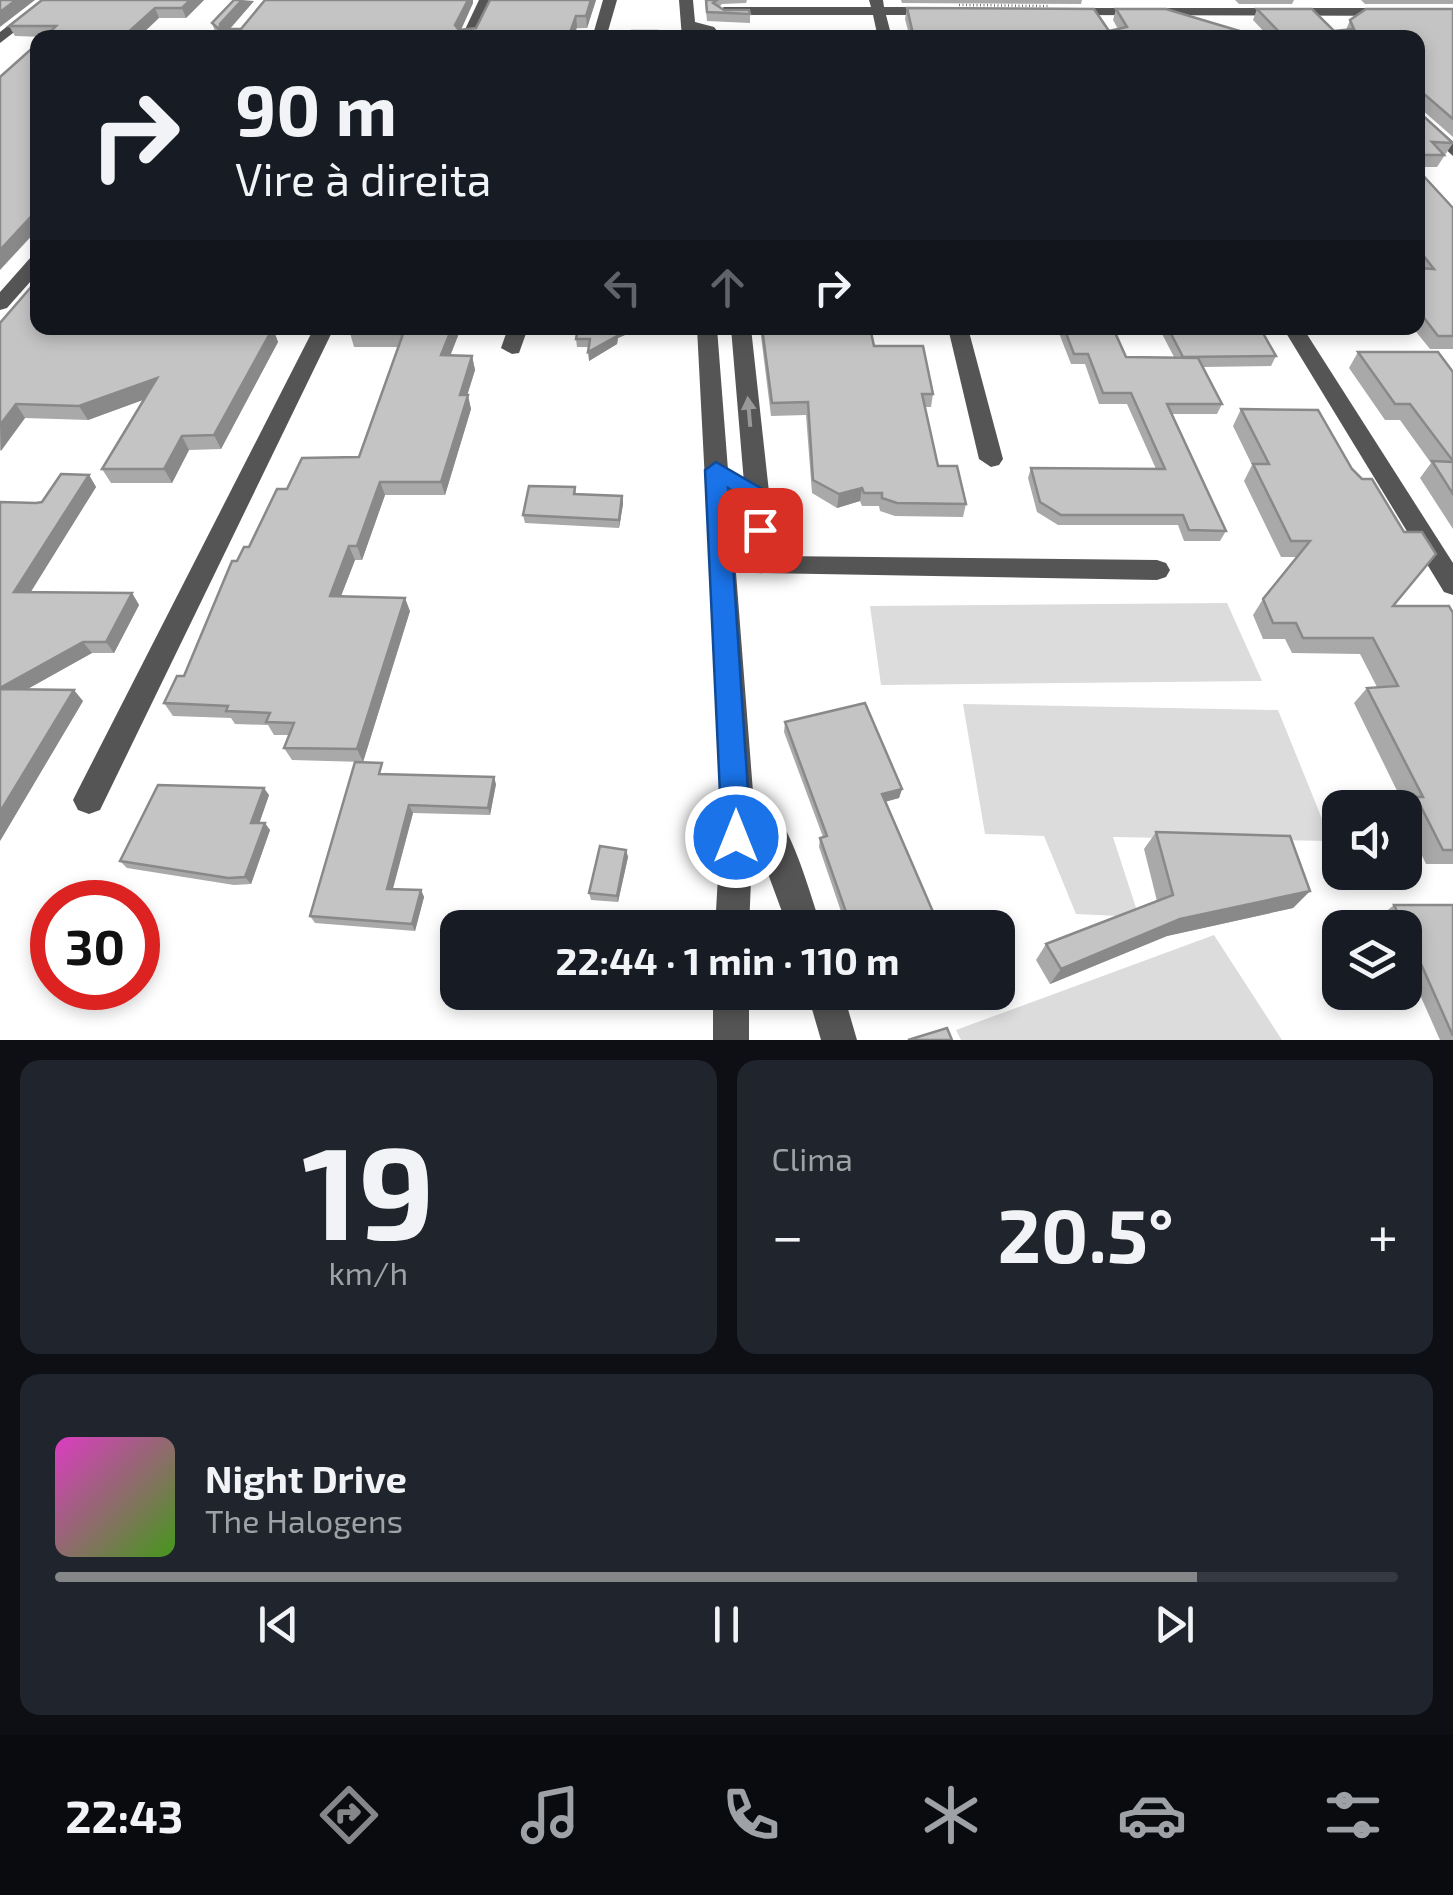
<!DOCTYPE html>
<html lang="pt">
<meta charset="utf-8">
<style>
:root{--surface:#171b24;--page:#20242c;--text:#f1f3f6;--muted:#9ea1a6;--line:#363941;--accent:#858687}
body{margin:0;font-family:"Exo 2",sans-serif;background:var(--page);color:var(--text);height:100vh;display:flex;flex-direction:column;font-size:38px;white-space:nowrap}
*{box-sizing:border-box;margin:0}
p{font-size:32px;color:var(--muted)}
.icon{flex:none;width:55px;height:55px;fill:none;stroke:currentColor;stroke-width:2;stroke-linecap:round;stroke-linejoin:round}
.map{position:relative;height:1040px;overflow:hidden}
.details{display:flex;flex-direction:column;gap:20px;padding:20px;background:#0d0f14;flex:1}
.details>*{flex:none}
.banner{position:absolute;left:30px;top:30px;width:1395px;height:305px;border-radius:20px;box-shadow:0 5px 15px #0003;background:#171b24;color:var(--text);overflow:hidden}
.fabs{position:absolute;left:1322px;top:790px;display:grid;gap:20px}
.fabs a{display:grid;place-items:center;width:100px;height:100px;border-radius:20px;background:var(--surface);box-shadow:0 5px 15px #0003;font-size:50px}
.speed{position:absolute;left:30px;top:880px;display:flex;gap:20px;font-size:50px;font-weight:700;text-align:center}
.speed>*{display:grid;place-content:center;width:130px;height:130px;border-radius:50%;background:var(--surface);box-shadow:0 5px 15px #0003;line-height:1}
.speed .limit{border:15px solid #d22;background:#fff;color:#111}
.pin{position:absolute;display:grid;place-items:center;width:85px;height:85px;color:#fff;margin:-42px;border-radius:20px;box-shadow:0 5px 15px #0006}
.me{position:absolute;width:110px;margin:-55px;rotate:0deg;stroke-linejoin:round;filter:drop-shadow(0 0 8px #0008)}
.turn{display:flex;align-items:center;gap:35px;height:210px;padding:0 40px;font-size:45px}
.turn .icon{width:130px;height:130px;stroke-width:2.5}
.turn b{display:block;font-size:70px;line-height:85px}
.lanes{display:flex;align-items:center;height:95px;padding:0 40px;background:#0003;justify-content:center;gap:50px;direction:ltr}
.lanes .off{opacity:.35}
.big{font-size:75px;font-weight:700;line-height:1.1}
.details .widget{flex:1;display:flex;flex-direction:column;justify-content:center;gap:15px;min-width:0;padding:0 35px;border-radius:20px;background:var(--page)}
.details .dial{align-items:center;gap:0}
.dial b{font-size:130px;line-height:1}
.song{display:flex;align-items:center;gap:30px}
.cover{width:120px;height:120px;border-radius:15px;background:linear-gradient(135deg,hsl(310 70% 55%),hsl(100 70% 35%))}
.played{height:10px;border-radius:5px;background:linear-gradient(90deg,var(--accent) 85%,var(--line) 85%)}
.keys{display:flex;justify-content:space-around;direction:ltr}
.heat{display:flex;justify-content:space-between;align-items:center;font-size:55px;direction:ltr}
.details .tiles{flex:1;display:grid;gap:20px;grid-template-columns:1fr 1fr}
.widget:last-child{grid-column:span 2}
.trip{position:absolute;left:440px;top:910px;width:575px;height:100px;border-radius:20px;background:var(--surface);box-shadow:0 5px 15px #0003;font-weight:700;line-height:100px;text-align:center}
.tab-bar{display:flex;height:160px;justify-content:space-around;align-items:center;background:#090b0e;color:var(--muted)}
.tab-bar .icon{width:70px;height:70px}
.tab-bar .current{color:var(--accent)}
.tab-bar b{font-size:45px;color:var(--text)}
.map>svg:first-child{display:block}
</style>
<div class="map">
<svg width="1453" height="1040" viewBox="0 0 1453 1040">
<rect width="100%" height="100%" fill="#fff"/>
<g fill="#dcdcdc">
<polygon points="1227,603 1262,681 881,685 870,606"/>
<polygon points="963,704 1278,710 1331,841 1113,837 1139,917 1076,914 1044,836 985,834"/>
<polygon points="1214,935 1282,1040 961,1040 956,1030"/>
</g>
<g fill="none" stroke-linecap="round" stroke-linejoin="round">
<polyline stroke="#777" stroke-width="2.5" stroke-dasharray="1 2.5" stroke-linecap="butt" points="959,5 1048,6"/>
<g fill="#555" fill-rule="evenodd">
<polygon points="41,0 56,0 0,43 0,32"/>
<polygon points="479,0 493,0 475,38 461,38"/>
<polygon points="603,0 617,0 606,38 592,38"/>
<polygon points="679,0 693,0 695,22 714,27 723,38 708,38 695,31 696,38 682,38"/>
<polygon points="869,0 883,0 884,7 938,7 945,11 938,15 886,15 892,38 878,38 873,15 724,15 717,11 724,7 871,7"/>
<polygon points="1063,8 1453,8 1453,16 1058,15 1058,9"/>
<polygon points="1418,110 1453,142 1453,156 1418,124"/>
<polygon points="38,255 38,273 7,308 0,310 0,292 31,257"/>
<polygon points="314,328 334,328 100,810 89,814 78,810 73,800 78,790"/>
<polygon points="508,328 528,328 519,353 512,354 501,348"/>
<path d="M697 328H717L753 792C788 805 809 893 822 928H788L753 833 749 928H715L722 807Z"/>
<polygon points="731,328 751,328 776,556 1157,560 1166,563 1170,570 1166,577 1157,580 755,573 751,566"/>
<polygon points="948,328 968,328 1003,459 999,465 991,467 979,459"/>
<polygon points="1283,328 1303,328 1453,563 1453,595 1444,592"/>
<rect x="713" y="992" width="36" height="48"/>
<polygon points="807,992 843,992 857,1040 821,1040"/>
</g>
</g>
<g fill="#a9a9a9">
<polygon points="42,0 204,0 186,18 159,18 45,37 15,36 9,26"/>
<polygon points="596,0 587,28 219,38 216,34 212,23 254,1 230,29 473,3 461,30 476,28"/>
<polygon points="705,0 747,0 746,3 722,4 719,7 724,10 750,14 750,23 707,21"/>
<polygon points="901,0 1082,0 1081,4 902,3"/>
<polygon points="1235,0 1294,0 1292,4 1239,4"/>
<polygon points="1361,0 1453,0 1453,4 1365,4"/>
<polygon points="907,8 1109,31 1118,29 1113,20 1116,9 1263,38 910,38 905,19"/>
<polygon points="1257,9 1334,31 1346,30 1350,20 1453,9 1453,137 1421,109 1422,115 1453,143 1437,167 1418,167 1418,38 1270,38 1253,20"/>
<polygon points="1418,170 1453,208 1453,349 1430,349 1413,328 1418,328"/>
<polygon points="0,323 38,328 278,328 275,334 278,342 221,449 189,450 172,483 111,483 102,469 145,399 88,420 25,418 0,451"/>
<polygon points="461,328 450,356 472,356 475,370 467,395 471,409 445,495 385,495 362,560 355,560 341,596 410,611 363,762 292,760 284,748 289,735 274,735 268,725 235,724 231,718 173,716 164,703 184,676 237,561 249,547 287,489 359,457 399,347 354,347 350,333"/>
<polygon points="760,328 870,328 874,346 933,394 931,407 925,407 938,466 966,504 963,517 895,516 880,511 879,506 862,506 860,501 837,508 812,493 806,415 771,416"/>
<polygon points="1057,328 1113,328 1126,357 1174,357 1159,328 1266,328 1263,333 1276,356 1271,366 1203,367 1222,404 1217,414 1172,414 1226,531 1220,541 1184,541 1178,525 1058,525 1037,512 1028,478 1031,468 1156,469 1127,404 1099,404 1085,364 1071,364"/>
<polygon points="625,335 618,338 617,344 589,361 589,347 577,347 576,339"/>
<polygon points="1358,352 1453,372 1453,529 1420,478 1431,463 1400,420 1385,420 1349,368"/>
<polygon points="1241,409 1394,606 1453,613 1453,864 1426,864 1405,820 1405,807 1354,703 1367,688 1377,687 1360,654 1292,653 1285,639 1263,639 1253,615 1263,599 1296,557 1281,557 1244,481 1252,465 1233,426"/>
<polygon points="89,475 96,487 30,592 132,593 139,605 114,653 92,653 27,689 83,701 0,841 36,503 42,502"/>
<polygon points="575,487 576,494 622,496 623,504 619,528 525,523 523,515"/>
<polygon points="776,508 782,508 782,542 778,542"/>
<polygon points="736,510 746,535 745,544 738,544"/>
<polygon points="785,722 902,789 899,798 885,802 940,928 856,928 853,921 845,923 819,847 820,838 823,837 784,732"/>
<polygon points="386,771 385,774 496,784 490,815 413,813 393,889 421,890 424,897 415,931 315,923 310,916"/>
<polygon points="269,795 259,823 270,830 251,884 234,885 127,868 120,861"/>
<polygon points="1156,832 1310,891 1293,908 1167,936 1050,984 1036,960 1046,944 1157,901 1144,849"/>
<polygon points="626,850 628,857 618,902 591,900 589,893"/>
<polygon points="1394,905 1453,905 1453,1040 1440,1040 1405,961 1405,928 1390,928 1384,913"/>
</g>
<g fill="#898989">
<polygon points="16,0 35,0 0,27 0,12"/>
<polygon points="190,0 204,0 186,18 182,8"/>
<polygon points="242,0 254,1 225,34 221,31 220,24"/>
<polygon points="468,0 473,0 473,3 458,36 455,25"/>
<polygon points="591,0 596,0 587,28 586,16"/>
<polygon points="155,8 159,18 138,38 122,38"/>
<polygon points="576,16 577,27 574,38 568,38"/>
<polygon points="38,209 38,229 0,270 0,250"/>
<polygon points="265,328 278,328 275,334 278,342 221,449 214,435"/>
<polygon points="452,328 461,328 445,369 441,355"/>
<polygon points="623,328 626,328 625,335 618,338 617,344 589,361 588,352 618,329"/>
<polygon points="472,356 475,370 463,409 460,395"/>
<polygon points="157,378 165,392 88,420 79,406"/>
<polygon points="468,395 471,409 445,495 441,482"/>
<polygon points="16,404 25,418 1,451 0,425"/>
<polygon points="182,436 189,450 172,483 164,469"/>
<polygon points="89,475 96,487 24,603 14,592"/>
<polygon points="380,482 385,495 362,560 357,546"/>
<polygon points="862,488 860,501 837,508 839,494"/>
<polygon points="622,496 623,504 619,528 619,520"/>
<polygon points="349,546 355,560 336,609 330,596"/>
<polygon points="132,593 139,605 114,653 106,642"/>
<polygon points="405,598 410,611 363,762 357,749"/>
<polygon points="83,642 92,653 8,700 0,688"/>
<polygon points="74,690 83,701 0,841 0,812"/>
<polygon points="494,777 496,784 490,815 488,808"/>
<polygon points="264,788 269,795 257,830 251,823"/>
<polygon points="902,789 899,798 880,803 882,794"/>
<polygon points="409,805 413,813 391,895 387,889"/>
<polygon points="265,823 270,830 251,884 245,877"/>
<polygon points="626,850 628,857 618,902 617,896"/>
<polygon points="421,890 424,897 415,931 412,924"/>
<polygon points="1310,891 1293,908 1167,936 1050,984 1061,969 1180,919"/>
<polygon points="855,912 853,921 845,923 847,915"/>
<polygon points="889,992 913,992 882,1001 884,994"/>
</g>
<g fill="#c4c4c4" stroke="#898989" stroke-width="2.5">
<polygon points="0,0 16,0 0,12"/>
<polygon points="42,0 190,0 182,8 155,8 122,38 44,38 56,26 9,26"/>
<polygon points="234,0 242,0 220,24 220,29 241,29 265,0 468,0 455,25 459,30 476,28 490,0 591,0 586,16 576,16 568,38 229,38 212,23"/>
<polygon points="706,0 717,0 713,3 724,10 749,10 750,14 707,12"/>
<polygon points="907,8 1094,9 1109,31 1127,27 1116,9 1166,9 1263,38 914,38"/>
<polygon points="1257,9 1312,9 1334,31 1354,29 1350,20 1366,9 1453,9 1453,119 1424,94 1420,98 1422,115 1453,143 1432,142 1444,155 1418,155 1418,38 1285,38"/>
<polygon points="632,31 657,31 655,38 630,38"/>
<polygon points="769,35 859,35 860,38 770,38"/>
<polygon points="38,43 38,209 0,250 0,77"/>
<polygon points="1418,170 1453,208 1453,336 1438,336 1418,310 1418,268 1434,269 1418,249"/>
<polygon points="38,279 38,328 273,328 214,435 182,436 164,469 102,469 157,378 79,406 16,404 0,425 0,323"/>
<polygon points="353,328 452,328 441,355 472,356 460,395 468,395 441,482 380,482 357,546 349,546 330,596 405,598 357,749 284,748 294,723 266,722 270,713 226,711 228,706 164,703 177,676 184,676 232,561 237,561 244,547 249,547 277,489 287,489 302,458 359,457 403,334 350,333"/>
<polygon points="578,328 623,328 618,329 617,336 588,352 590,339 576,339"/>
<polygon points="762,328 870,328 874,346 923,346 933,394 922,394 938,466 957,466 966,504 897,503 882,498 882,493 864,493 862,488 839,494 813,480 808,402 772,403"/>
<polygon points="1064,328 1113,328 1126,357 1198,358 1222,404 1167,404 1226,531 1189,530 1183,515 1061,515 1040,502 1031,468 1165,469 1131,393 1103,393 1088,354 1074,354"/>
<polygon points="1168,328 1260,328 1276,356 1183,357"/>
<polygon points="1358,352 1438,352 1453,372 1453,461 1410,404 1395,404"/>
<polygon points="1241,409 1318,410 1352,469 1362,479 1372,479 1404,532 1422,532 1436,554 1393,606 1449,606 1453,613 1453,850 1443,850 1416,797 1423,797 1367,688 1398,686 1373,638 1303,638 1296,623 1273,623 1263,599 1310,541 1291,541 1253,464 1269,464"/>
<polygon points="1432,461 1453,462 1453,494"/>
<polygon points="61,474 89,475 14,592 132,593 106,642 83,642 0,688 0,502 36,503 42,502"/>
<polygon points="529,486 575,487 574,494 622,496 619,520 523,515"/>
<polygon points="776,508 782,508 783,534 779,534"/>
<polygon points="743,509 746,535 738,536 736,510"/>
<polygon points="0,689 74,690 0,812"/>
<polygon points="865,703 902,789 882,794 940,928 861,928 855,912 847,915 820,838 827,836 785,722"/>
<polygon points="355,762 382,763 379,774 494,777 488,808 409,805 387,889 421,890 412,924 310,916"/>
<polygon points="158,785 264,788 251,823 265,823 245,877 228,878 120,861"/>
<polygon points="1156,832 1290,836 1310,891 1180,919 1061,969 1046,944 1173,895"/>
<polygon points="600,846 626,850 617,896 589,893"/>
<polygon points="1394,905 1453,905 1453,1036 1405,928"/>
<polygon points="947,1028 952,1040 908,1040"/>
</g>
<defs><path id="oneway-solid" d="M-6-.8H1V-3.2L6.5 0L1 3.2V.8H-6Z" transform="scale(2.5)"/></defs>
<use fill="#999" href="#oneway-solid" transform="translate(749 412) rotate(-95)"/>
<polygon fill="#1a73e8" stroke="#114b97" stroke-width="2.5" points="716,462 764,490 772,530 768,536 752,536 745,499 728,488 751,837 747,847 736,851 726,847 722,837 705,470"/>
</svg>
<div class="fabs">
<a><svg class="icon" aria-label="sound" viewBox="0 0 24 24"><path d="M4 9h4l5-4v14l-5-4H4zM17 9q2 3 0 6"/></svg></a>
<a><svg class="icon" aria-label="layers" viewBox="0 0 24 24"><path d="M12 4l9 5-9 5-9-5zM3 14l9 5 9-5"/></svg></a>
</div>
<div class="speed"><div class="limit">30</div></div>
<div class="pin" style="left:760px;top:530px;background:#d93025"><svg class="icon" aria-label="arrive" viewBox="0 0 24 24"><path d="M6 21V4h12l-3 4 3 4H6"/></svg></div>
<svg class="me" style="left:736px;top:837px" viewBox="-20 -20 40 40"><circle r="17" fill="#1a73e8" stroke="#fff" stroke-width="3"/><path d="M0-11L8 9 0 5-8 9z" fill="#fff"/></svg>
<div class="trip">22:44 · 1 min · 110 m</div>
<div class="banner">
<div class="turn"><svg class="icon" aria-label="right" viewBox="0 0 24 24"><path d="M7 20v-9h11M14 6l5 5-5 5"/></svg><div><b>90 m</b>Vire à direita</div></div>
<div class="lanes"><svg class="icon off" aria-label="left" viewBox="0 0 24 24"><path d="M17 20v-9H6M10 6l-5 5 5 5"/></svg><svg class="icon off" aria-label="ahead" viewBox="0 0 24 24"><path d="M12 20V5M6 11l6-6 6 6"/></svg><svg class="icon" aria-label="right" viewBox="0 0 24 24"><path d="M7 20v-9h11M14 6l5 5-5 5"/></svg></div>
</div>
</div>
<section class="details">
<div class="tiles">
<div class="widget dial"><b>19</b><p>km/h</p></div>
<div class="widget"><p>Clima</p>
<div class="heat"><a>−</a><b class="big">20.5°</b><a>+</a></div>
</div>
<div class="widget">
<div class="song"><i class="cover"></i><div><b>Night Drive</b><p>The Halogens</p></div></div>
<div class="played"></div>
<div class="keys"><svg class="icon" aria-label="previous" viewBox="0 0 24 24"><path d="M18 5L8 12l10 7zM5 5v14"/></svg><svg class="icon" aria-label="pause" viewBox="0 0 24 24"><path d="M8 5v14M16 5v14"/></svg><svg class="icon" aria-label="next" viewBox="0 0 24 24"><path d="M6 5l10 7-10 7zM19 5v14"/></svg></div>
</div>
</div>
</section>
<nav class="tab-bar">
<b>22:43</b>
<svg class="icon current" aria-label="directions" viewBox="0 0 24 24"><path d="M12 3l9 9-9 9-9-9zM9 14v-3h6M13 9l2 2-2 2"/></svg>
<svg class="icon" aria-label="music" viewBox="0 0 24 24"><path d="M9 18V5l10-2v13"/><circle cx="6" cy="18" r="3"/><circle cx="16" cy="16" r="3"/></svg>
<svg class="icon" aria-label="phone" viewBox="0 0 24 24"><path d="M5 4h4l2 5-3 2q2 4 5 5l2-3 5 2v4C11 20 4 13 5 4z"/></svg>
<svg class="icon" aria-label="climate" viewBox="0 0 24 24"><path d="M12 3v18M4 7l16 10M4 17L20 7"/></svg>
<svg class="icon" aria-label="car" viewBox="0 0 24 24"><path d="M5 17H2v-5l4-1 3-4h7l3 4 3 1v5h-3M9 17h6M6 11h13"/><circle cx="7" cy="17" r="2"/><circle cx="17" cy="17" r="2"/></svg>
<svg class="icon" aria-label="filters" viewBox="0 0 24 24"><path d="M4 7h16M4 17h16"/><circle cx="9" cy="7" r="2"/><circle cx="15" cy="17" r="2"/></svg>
</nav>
